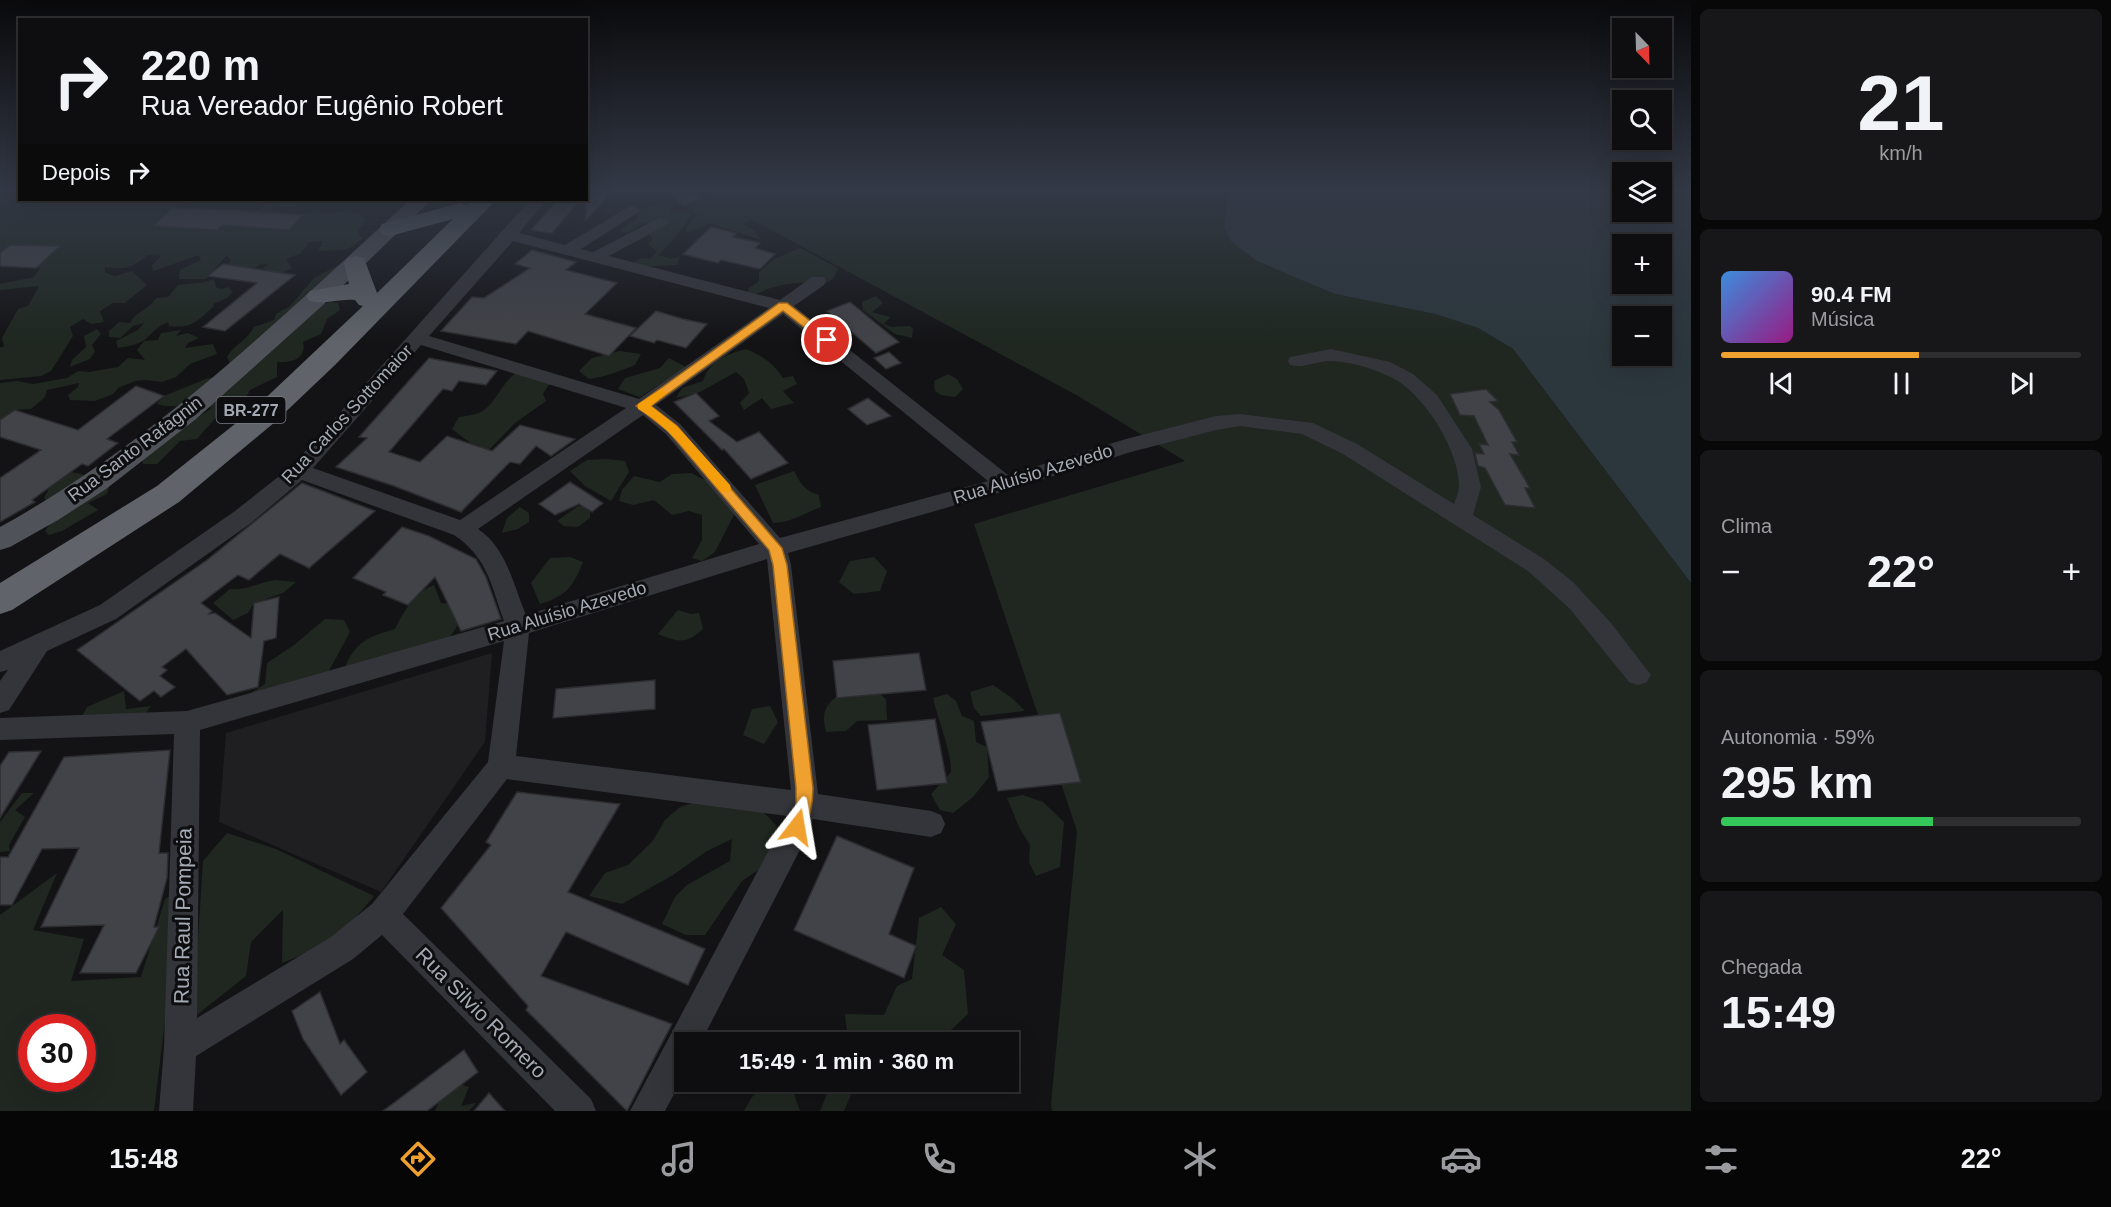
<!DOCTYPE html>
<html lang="pt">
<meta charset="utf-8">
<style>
:root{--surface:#0e0e10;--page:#171719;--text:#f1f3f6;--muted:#9b9c9f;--line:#2e2e30;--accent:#f0a02f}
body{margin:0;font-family:Helvetica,sans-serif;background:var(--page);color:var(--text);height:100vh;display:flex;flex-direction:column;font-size:22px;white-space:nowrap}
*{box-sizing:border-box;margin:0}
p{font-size:20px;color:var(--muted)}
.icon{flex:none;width:33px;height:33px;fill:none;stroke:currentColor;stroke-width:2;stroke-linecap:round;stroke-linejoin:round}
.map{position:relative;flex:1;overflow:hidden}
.sheet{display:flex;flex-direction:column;gap:9px;padding:9px;background:#080809;width:420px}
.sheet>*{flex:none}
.banner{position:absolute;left:18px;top:18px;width:570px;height:183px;border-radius:0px;box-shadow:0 6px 24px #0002,0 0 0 2px var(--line);background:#0e0e10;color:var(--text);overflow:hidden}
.needle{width:39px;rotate:157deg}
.buttons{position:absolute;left:1612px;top:18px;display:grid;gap:12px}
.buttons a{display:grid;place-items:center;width:60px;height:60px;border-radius:0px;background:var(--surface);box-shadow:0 6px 24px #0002,0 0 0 2px var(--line);font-size:30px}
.speed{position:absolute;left:18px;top:1014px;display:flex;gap:12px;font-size:30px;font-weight:700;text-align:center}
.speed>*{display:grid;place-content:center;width:78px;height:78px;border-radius:50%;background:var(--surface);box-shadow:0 6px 24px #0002,0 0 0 2px var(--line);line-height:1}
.speed .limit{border:9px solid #d22;background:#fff;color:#111}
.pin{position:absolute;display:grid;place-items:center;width:51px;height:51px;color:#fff;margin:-26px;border:3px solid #fff;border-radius:50%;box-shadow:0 2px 6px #0007}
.me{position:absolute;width:66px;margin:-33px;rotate:14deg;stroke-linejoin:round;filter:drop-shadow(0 0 4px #0008)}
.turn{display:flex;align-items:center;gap:21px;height:126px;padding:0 24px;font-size:27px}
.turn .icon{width:78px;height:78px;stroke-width:2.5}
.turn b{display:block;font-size:42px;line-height:51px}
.then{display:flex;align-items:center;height:57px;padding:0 24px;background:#0003;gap:12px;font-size:22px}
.big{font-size:45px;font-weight:800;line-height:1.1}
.sheet .widget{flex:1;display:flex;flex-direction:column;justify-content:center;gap:9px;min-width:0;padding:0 21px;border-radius:9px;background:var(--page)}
.sheet .dial{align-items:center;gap:0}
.dial b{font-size:78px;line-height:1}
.song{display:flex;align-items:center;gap:18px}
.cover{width:72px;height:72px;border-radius:9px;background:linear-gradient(135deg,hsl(210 70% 55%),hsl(310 70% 35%))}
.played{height:6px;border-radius:3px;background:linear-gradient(90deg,var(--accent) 55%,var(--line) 55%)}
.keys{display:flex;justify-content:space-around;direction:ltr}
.heat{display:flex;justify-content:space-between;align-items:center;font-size:33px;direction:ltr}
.charge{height:9px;border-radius:4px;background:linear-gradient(90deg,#34c759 59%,var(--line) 0)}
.trip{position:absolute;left:674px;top:1032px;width:345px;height:60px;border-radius:0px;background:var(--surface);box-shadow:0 6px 24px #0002,0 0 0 2px var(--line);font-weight:800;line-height:60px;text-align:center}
.dock{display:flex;height:96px;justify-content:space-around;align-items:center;background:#060606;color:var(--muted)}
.dock .icon{width:42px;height:42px}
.dock .active{color:var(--accent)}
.dock b{font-size:27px;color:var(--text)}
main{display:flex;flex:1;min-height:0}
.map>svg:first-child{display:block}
</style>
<main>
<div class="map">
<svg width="1691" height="1111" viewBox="0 0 1691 1111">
<rect width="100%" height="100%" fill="#131315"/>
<polygon fill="#1f1f22" points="492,653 485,742 381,892 219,822 226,733"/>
<g fill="#1f2720" fill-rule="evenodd">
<polygon points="699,189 1236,189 1228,197 1335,294 1435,314 1478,328 1513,349 1691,583 1691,1111 1052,1111 1051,1104 1077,831 974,524 1185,461 1078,396 751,219 743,224 755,231 761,240 711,223 687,233 686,228 697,215 688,207 706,196 729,207"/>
<path d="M0 193 11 194 21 207 44 200H88L86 201 157 200 161 202 180 200 174 202 172 206 193 207 173 208 154 226 164 227 246 211 230 225 244 227 260 212 259 209 268 203 274 206 286 200H306L294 207 274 206 270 210 289 213 275 229 289 230 304 214 320 210 323 214C338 212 347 209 362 215L365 221 358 230 359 235 363 238 347 250 318 251 323 241 309 242 301 253 286 259 292 268C282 274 273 276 263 268L269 264H261L246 273 229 275 228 265 231 260 227 255 206 279H179L180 270 201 260 199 255 153 271 152 265 161 256 148 255C130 268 128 270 105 267V273L115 276 132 271 147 285 125 303H113L100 311 104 322 91 324 83 319 70 327 73 336 51 371 41 376 0 380V347H4L2 338 18 309 28 306 39 286 0 290V284L34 277 40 268H36L59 247 10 245 0 253Z"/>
<path d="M663 203 670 206 671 213 686 211 691 214C682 231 672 242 658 255L672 259 680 256 677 265 637 267 634 262 641 258 650 259 657 251 648 245 653 239 645 231 654 224 643 223 627 233 619 231 637 219 638 210Z"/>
<path d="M800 248 838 268 833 279 820 286C805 280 787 283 771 288 762 290 758 296 748 294L749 288 759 281V272L774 259Z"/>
<path d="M337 266 340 268 230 364 227 357C234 344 247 341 254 327L274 320 276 314 290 306 314 278Z"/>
<path d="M214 279 216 287 221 289 228 287 233 292 227 298 213 304 214 306C197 321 192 329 169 326L168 322C158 326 155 330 148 337 140 345 129 346 118 348L116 341 138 330 144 323 133 326 120 338 109 337V331L119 322 130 323C136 311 149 310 156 298L168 297 178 285 205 282Z"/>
<polygon points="876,296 883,303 872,312 890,317 884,324 892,327 910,326 913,329 912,338 895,334 863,310 862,302"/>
<path d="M331 302 338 303 340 310 327 319 321 334 303 342C307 359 291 363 277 362V377L250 390 243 403 218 415 197 439 180 441 157 464H143L141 453 211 409 209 404 229 390 226 386C203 397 183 412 157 404L164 396 206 379 239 371 316 306Z"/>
<polygon points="97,329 101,334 92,345 95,351 90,359 70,367 72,360 86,347 84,336"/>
<polygon points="181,330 176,336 188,333 199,338 188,343 185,348 213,344 217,354 190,364 176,377 162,382 146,380 135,381 118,388 113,394 95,401 70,400 68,395 78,387 79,383 47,390 45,397 31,409 15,410 0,420 0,383 17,381 33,384 67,378 78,371 89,372 118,367 128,358 145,360 137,350 144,341 158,340 161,333"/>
<path d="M746 349C763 356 773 363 783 378L793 376 797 384 783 391 794 403 771 409 762 398 744 410 740 403 749 393 744 379 736 372 700 392 676 398 682 388 703 381C709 361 727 354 746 349Z"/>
<path d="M620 351 641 354 635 365C619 371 606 377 589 379L579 371 592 358Z"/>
<polygon points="669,358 686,367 640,397 618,389 625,378 660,368"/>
<path d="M516 373 550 383 543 394 546 401 515 423 485 454 452 429 459 417C466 416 473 415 479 413 495 406 501 383 516 373Z"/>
<polygon points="948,374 957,379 963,389 955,397 941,395 935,391 934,381"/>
<polygon points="606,459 625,461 629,472 611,501 585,486 570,471 587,460"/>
<path d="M794 471C801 484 805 491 819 495L821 507C804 513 791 523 773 523L755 485Z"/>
<polygon points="71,472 82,474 86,479 47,501 44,498 50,487"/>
<polygon points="691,473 727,491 741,501 715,552 702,561 692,558 702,540 702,515 689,511 672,515 654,500 633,505 619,501 622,490 634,476 660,482 672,474"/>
<polygon points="100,483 109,487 107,494 88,503 98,510 62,531 49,535 45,531 54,518"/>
<polygon points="578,506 590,507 590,518 578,527 564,526 557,521"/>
<polygon points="520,507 529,513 529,522 518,529 502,533 507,518"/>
<path d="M570 557 583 562C573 587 566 596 540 604L531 583 550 558Z"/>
<polygon points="874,557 887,571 880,591 854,594 839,582 850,561"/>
<path d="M276 580 296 582 283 593 254 603 248 613 233 620 213 603 230 589C246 591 259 582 276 580Z"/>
<path d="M434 585 441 603 456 604 463 617 450 637 343 674C352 644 366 637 395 629 403 612 416 591 434 585Z"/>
<path d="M678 610 691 614 699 613 703 629C685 645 679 642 658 634Z"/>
<polygon points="325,619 344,620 350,632 325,678 241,699 265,684 267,663 294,645"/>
<polygon points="993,685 1012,698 1025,711 981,716 974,708 970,692"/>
<path d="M847 688H872L886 699 887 720 857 721 846 731 826 732C820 706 829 703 847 688Z"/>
<polygon points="124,691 126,709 151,706 142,718 81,718 87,707"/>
<path d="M947 694 956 701 962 716 974 721 976 742 987 747 989 777 973 797 953 813 940 810 931 794 951 772C952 754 938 719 933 698Z"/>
<polygon points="770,706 778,722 764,744 743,735 752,709"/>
<polygon points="22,793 34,793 15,810 25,817 9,845 10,851 0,852 0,822"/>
<path d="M719 795C756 806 764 807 787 840L774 859 742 881 705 935H686L662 924 675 897 687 885 730 861 732 839 707 851 673 875 622 904 589 896 605 873 628 865 652 842 665 820 680 807Z"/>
<polygon points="1023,795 1043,802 1064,822 1060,867 1036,876 1029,862 1030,845 1019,827 1007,798"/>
<polygon points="227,833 276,849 374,896 335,942 282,963 283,910 251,942 246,976 193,1018 203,861"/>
<path d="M57 873 33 930 84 939 71 981 141 977 165 899 181 890 154 1111H0V915ZM32 1028H82V1078H32Z"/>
<polygon points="941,907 956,924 942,955 964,970 968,1014 938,1042 848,1042 845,1014 884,1015 897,986 912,979 919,918"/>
<polygon points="456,1083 469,1087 461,1106 476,1103 469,1111 435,1111 442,1094"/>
<polygon points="768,1083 793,1091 800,1111 744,1111 752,1097"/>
<polygon points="830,1087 851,1095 844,1111 820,1111"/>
</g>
<path fill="#2c373d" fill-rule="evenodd" d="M1236 189H1623V212H1662V189H1691V583L1513 349 1478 328 1435 314 1335 294 1257 261 1231 241 1224 228 1228 197ZM1623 244H1662V284H1623ZM1623 316H1662V356H1623Z"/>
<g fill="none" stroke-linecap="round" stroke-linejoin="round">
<polyline stroke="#2c373d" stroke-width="4" points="1220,189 1242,191"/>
</g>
<g fill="#424348" stroke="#2d2d31" stroke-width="1.5">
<polygon points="592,189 615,189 586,220 586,194"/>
<polygon points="665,189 687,189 702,198 684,206"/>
<polygon points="558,200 580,200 552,233 531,230"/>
<polygon points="173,208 246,211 303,215 289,230 222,225 217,230 153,226"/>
<polygon points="711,227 736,233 733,237 760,243 755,248 775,254 760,269 721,260 718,263 683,254"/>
<polygon points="10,245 60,246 36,268 0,266 0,253"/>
<polygon points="532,250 576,262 566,270 617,283 585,314 636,328 609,356 528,331 516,344 441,331 472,297 484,298 530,268 515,264"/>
<polygon points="223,264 295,275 225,331 203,327 257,283 208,276"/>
<polygon points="850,302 878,325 899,342 876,353 827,311"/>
<polygon points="656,311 683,319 707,324 686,348 657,340 654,343 630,336"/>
<polygon points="889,352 901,363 886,369 874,358"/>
<polygon points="429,358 497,371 486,385 459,381 452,391 443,389 389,452 420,462 447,436 492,451 520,425 575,439 551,456 536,446 520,464 510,462 461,512 394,486 336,467 367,438 359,437"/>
<polygon points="136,386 164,396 107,439 118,443 88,466 82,464 32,500 35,502 0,522 0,478 41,450 0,437 0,420 15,410 78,430"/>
<polygon points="1486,389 1498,401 1490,402 1499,410 1517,442 1512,442 1519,455 1510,454 1530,488 1525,488 1535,508 1505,505 1485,468 1478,466 1475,453 1484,454 1479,444 1488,445 1474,416 1460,415 1450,394"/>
<polygon points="696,393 719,416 709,421 737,442 759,432 788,463 751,479 724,449 722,450 674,402"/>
<polygon points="868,398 891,416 867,425 848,409"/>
<polygon points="570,482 603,503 592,512 579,504 555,515 539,504"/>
<polygon points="302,483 375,511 309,568 280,554 249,580 238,575 201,603 212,611 209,614 215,613 251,638 254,603 279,597 276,638 264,641 258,687 227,695 186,649 162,667 167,670 160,676 175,687 161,697 154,691 140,701 77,650 207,560"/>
<polygon points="402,527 429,536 476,559 486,577 501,619 461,631 435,577 408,605 383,595 386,592 353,578"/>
<polygon points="919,653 926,690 837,698 833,661"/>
<polygon points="655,680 655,709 553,718 556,689"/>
<polygon points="1060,713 1081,782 998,791 981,722"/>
<polygon points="935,719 947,783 877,790 868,725"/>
<polygon points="170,750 159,853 168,853 167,878 154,927 159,927 136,973 80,973 104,925 41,927 79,848 42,849 12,905 0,905 0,857 8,857 64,757"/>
<polygon points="41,751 30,769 0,818 0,766 9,752"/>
<polygon points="517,792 620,804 568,892 705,949 688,985 566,932 541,976 672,1024 627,1111 526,1010 528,1006 441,908 491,845 486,842"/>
<polygon points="837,836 914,868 889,934 916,946 904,978 794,930"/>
<polygon points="320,992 340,1044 344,1040 367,1072 341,1095 303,1039 292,1011"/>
<polygon points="464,1050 478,1072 427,1111 383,1111"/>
<polygon points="489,1093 505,1111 474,1111"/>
</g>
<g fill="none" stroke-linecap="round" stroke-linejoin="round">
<path fill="#34353a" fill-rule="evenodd" d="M530 200H546L519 233 565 245 632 205 640 210 637 213 581 249 593 252 661 217 669 222 666 225 609 256 780 300 812 277H824L826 281 824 285 794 306 1008 475 1126 439 1216 416 1240 414 1313 423 1357 444 1454 504C1456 498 1459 492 1459 486 1459 451 1427 400 1398 381 1379 370 1353 362 1332 361 1318 360 1304 369 1290 365L1288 361 1290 357 1331 349 1390 362 1413 374 1437 395 1472 449 1481 487 1473 515 1544 559 1573 582 1611 623 1651 675 1647 682 1638 685 1629 682 1570 609 1528 571 1343 454 1302 434 1240 426 1216 430 1131 452 1012 489 788 553 791 565 818 794 931 811 941 815 945 824 941 833 931 837 813 819 807 836 701 1042H684V1075L665 1111H630L787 816 507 779 403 914 591 1099 596 1111H555L382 935 353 959 196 1056 193 1111H159L164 1047 174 734 0 740V718L187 711 504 621C491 585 488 558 454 535L302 480 251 523 116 619 47 651 9 710 0 713V681L8 670 0 672V651L100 605 235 511 292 466ZM513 241 769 308 639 399 429 336ZM783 314 988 481 780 538 680 424 656 405ZM421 345 626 408 460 520 313 468ZM643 415 666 434 759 544 526 615C514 586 506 547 478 529ZM767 559 791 790 516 756 529 633ZM504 641 488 762 372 904 331 937 197 1018 200 730Z"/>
<path fill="#505259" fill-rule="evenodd" d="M410 200H431L323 305 196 419 106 489 58 520 10 547 0 550V527C156 441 280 318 410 200Z"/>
<path fill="#60646a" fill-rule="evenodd" d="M473 200H496L336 364 275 422 179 502 12 610 0 614V583L157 486 255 408 363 306 359 305 355 300C340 298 325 305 310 301L306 296 310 291 349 284 344 263 348 258 356 256 364 258 377 293 453 219 390 236 382 234 379 229 382 224 460 203 467 205Z"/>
</g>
<linearGradient id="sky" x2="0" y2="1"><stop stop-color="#0a0a0c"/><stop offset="0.55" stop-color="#333946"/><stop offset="1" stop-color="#333946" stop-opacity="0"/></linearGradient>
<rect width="1691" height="344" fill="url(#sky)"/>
<path fill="#f0a02f" stroke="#9c681f" stroke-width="1.5" d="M779 303H787L831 337V342H823L783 311 651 406 677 426 782 548 787 565 813 788C813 804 810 818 803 833L797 835 791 833 789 827 796 805V788L773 565 769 550 668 431 636 406Z"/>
<path fill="#f59e0b" d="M661 389 667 393 651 406 677 426 730 485 731 489 730 492H721C695 463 672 428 638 409V404Z"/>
<g text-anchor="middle" stroke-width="6" stroke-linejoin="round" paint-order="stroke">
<rect fill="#0e0e10" stroke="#787c84" stroke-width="1.5" x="216.5" y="397" width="69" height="26" rx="4.5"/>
<g font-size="16" font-weight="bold" fill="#a5abb5">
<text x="251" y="416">BR-277</text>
</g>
<g font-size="18" fill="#a5abb5" stroke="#0e0e10">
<text transform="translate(347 414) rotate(-47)" y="6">Rua Carlos Sottomaior</text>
<text transform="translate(135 449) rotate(-37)" y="6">Rua Santo Rafagnin</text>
<text transform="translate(1033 474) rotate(-17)" y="6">Rua Aluísio Azevedo</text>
<text transform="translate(567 611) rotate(-17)" y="6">Rua Aluísio Azevedo</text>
</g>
<g font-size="21" fill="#a5abb5" stroke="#0e0e10">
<text transform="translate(183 916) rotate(-89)" y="7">Rua Raul Pompeia</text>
<text transform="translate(481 1013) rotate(45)" y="7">Rua Silvio Romero</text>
</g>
</g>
</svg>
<div class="buttons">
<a><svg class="needle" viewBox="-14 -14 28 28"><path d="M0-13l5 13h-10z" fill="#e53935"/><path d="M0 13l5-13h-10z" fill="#9b9c9f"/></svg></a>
<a><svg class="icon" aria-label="search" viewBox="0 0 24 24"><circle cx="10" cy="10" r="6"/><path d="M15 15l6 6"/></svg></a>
<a><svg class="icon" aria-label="layers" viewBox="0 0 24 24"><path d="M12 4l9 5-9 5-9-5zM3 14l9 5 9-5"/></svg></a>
<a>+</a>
<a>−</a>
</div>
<div class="speed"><div class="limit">30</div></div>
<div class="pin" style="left:827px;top:340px;background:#d93025"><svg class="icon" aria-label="arrive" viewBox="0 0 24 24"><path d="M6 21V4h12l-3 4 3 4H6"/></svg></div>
<svg class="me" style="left:797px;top:827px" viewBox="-20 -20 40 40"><path d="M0-17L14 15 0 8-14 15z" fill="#f0a02f" stroke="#fff" stroke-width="4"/></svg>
<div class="trip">15:49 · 1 min · 360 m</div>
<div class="banner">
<div class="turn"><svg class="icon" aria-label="right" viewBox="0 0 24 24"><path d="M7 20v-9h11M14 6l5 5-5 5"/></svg><div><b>220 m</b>Rua Vereador Eugênio Robert</div></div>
<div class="then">Depois<svg class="icon" aria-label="right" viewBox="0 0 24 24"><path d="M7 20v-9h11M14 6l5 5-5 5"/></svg></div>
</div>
</div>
<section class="sheet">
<div class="widget dial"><b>21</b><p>km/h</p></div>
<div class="widget">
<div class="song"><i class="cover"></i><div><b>90.4 FM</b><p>Música</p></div></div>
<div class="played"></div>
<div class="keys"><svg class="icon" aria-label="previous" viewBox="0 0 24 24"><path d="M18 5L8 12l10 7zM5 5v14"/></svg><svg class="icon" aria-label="pause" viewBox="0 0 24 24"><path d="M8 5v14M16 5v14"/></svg><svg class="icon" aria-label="next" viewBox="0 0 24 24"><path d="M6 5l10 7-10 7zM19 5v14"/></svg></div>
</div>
<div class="widget"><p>Clima</p>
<div class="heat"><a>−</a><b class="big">22°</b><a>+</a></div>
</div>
<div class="widget"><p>Autonomia · 59%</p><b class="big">295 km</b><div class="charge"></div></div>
<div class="widget"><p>Chegada</p><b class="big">15:49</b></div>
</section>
</main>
<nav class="dock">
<b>15:48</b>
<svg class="icon active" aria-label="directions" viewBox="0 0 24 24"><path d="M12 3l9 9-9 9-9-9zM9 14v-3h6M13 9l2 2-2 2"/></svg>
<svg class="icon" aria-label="music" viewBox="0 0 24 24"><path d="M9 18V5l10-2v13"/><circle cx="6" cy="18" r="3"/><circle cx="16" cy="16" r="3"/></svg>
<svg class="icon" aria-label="phone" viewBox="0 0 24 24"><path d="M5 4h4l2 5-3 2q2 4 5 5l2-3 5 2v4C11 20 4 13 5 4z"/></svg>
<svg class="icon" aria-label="climate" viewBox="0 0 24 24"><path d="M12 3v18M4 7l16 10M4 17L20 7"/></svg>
<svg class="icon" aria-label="car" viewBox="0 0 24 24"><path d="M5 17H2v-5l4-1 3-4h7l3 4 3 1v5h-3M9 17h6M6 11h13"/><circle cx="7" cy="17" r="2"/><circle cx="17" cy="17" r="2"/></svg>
<svg class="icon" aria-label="filters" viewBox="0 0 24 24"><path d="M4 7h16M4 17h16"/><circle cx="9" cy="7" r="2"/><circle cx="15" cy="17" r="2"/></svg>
<b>22°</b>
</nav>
